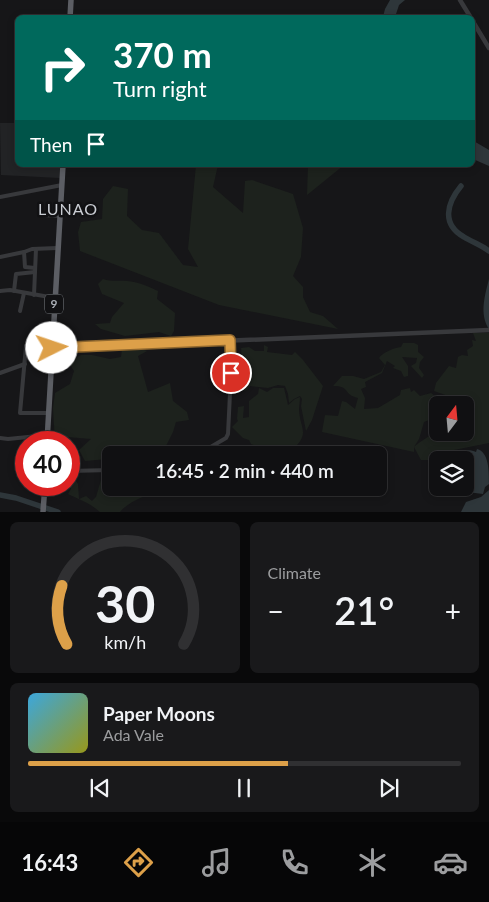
<!DOCTYPE html>
<meta charset="utf-8">
<style>
:root{--surface:#101012;--page:#19191b;--text:#f1f3f6;--muted:#9c9d9f;--line:#303032;--accent:#dda049}
body{margin:0;font-family:Lato,sans-serif;background:var(--page);color:var(--text);height:100vh;display:flex;flex-direction:column;font-size:19px;white-space:nowrap}
*{box-sizing:border-box;margin:0}
p{font-size:16px;color:var(--muted)}
.icon{flex:none;width:28px;height:28px;fill:none;stroke:currentColor;stroke-width:2;stroke-linecap:round;stroke-linejoin:round}
.map{position:relative;height:512px;overflow:hidden}
.panel{display:flex;flex-direction:column;gap:10px;padding:10px;background:#09090a;flex:1}
.panel>*{flex:none}
.banner{position:absolute;left:15px;top:15px;width:460px;height:152px;border-radius:8px;box-shadow:0 2px 8px #0003,0 0 0 1px var(--line);background:#00695c;color:#fff;overflow:hidden}
.needle{width:32px;rotate:16deg}
.buttons{position:absolute;left:429px;top:396px;display:grid;gap:10px}
.buttons a{display:grid;place-items:center;width:45px;height:45px;border-radius:8px;background:var(--surface);box-shadow:0 2px 8px #0003,0 0 0 1px var(--line);font-size:25px}
.speed{position:absolute;left:15px;top:431px;display:flex;gap:10px;font-size:25px;font-weight:700;text-align:center}
.speed>*{display:grid;place-content:center;width:65px;height:65px;border-radius:50%;background:var(--surface);box-shadow:0 2px 8px #0003,0 0 0 1px var(--line);line-height:1}
.speed .limit{border:8px solid #d22;background:#fff;color:#111}
.pin{position:absolute;display:grid;place-items:center;width:42px;height:42px;color:#fff;margin:-21px;border:2px solid #fff;border-radius:50%;box-shadow:0 1px 5px #0007}
.me{position:absolute;width:55px;margin:-28px;rotate:86deg;stroke-linejoin:round;filter:drop-shadow(0 0 4px #0008)}
.turn{display:flex;align-items:center;gap:18px;height:105px;padding:0 15px;font-size:22px}
.turn .icon{width:65px;height:65px;stroke-width:2.5}
.turn b{display:block;font-size:35px;line-height:42px}
.then{display:flex;align-items:center;height:48px;padding:0 15px;background:#0003;gap:10px;font-size:19px}
.big{font-size:38px;font-weight:600;line-height:1.1}
.panel .card{flex:1;display:flex;flex-direction:column;justify-content:center;gap:8px;min-width:0;padding:0 18px;border-radius:8px;background:var(--page)}
.panel .dial{align-items:center;gap:0}
.dial svg{height:130px;overflow:visible;fill:none;stroke:var(--line);stroke-width:7;stroke-linecap:round;text-anchor:middle}
.dial text{fill:var(--text);stroke:none}
.song{display:flex;align-items:center;gap:15px}
.cover{width:60px;height:60px;border-radius:8px;background:linear-gradient(135deg,hsl(200 70% 55%),hsl(60 70% 35%))}
.played{height:5px;border-radius:2px;background:linear-gradient(90deg,var(--accent) 60%,var(--line) 60%)}
.keys{display:flex;justify-content:space-around;direction:ltr}
.heat{display:flex;justify-content:space-between;align-items:center;font-size:28px;direction:ltr}
.panel .tiles{flex:1;display:grid;gap:10px;grid-template-columns:1fr 1fr}
.card:last-child{grid-column:span 2}
.trip{position:absolute;left:102px;top:446px;width:285px;height:50px;border-radius:8px;background:var(--surface);box-shadow:0 2px 8px #0003,0 0 0 1px var(--line);font-weight:600;line-height:50px;text-align:center}
.menu{display:flex;height:80px;justify-content:space-around;align-items:center;background:#060607;color:var(--muted)}
.menu .icon{width:35px;height:35px}
.menu .current{color:var(--accent)}
.menu b{font-size:22px;color:var(--text)}
.map>svg:first-child{display:block}
</style>
<div class="map">
<svg width="489" height="512" viewBox="0 0 489 512">
<rect width="100%" height="100%" fill="#161618"/>
<polygon fill="#222325" points="0,123 17,123 18,165 60,165 60,178 1,175"/>
<g fill="#1d221d">
<polygon points="196,165 218,165 213,187 243,213 245,181 252,180 293,194 303,228 301,257 293,276 303,287 303,297 310,312 323,316 338,329 219,305 80,251 78,232 81,222 102,219 103,199 113,186 128,189 127,216 142,230 159,233 183,265 198,267 188,249"/>
<polygon points="308,165 344,165 307,195"/>
<path d="M103 279C112 282 118 280 127 281 138 282 148 286 158 291L157 299 175 313 174 331 171 336 159 332 125 336 101 329 95 324 110 323 112 317 124 303 102 294 98 284Z"/>
<path d="M473 333H489V443L449 451 451 460H421L414 447V452L322 432 325 415 338 416 342 401 346 402 355 409 358 398C342 394 351 386 333 386L342 376H353L364 379 381 372 385 365 379 358C383 352 394 348 401 347L403 343H414L418 345V352L424 357 420 362 419 368 424 375 422 378 411 366 416 363 417 358 402 357 408 366V376L404 377 401 371 393 368 395 366 387 361 382 373 365 382 366 387 361 389 365 398 364 409 378 408 400 395 401 390 410 388 411 392 414 390 420 396 431 393 439 399 440 404 436 407H431L429 420 424 422 419 439 414 447C421 440 433 436 437 427L438 432H465V405H447L451 397 434 391 436 383 449 366 456 368 458 357 462 355 468 356 467 350 473 346 472 340 476 341Z"/>
<polygon points="264,345 268,347 267,352 292,355 295,352 303,360 323,386 312,420 306,431 301,406 302,399 300,396 294,399 289,403 288,394 285,386 278,385 268,388 250,386 247,390 244,391 240,385 242,377 238,363 242,362 241,348 249,347 255,351 264,351"/>
<polygon points="139,348 147,351 138,356 148,392 170,383 173,401 187,412 189,420 176,422 173,432 165,448 120,445 107,459 85,461 79,450 91,439 67,437 65,442 55,442 53,408 55,393 70,384 74,371 68,362 81,355 92,355 110,359 121,357 122,349"/>
<path d="M259 388 267 392 273 388H284L288 405 295 399 300 397C300 401 299 406 299 410 300 428 310 433 294 448L287 446 279 449 267 447 260 448 251 444 249 440 243 438 232 427 238 421 237 419 238 407 244 406 243 418 249 417V401L258 394Z"/>
<path d="M101 480 105 482H109L111 494 116 496 118 494V488H152L153 489 145 492 143 497C137 499 124 506 120 512H100C90 503 80 500 68 494L71 489 70 483 76 481 78 484 79 499 86 496 92 501 96 497Z"/>
</g>
<g fill="#2e363a">
<polygon points="390,0 405,0 399,5 395,17 383,17 385,9"/>
<polygon points="472,140 489,150 489,166 473,159"/>
<path d="M489 279V329C479 314 485 295 489 279Z"/>
<path d="M477 449C489 452 489 471 489 484L485 487 483 494 467 492 465 493 462 490V488H465V460H452L451 454C458 452 468 448 476 452Z"/>
<polygon points="489,490 489,512 461,512 466,502 481,497"/>
</g>
<g fill="none" stroke-linecap="round" stroke-linejoin="round">
<g stroke="#2e363a" stroke-width="5.5">
<path d="M461 186C447 203 441 224 464 237 472 242 481 245 489 251"/>
<polyline points="0,495 16,498 58,512"/>
</g>
<g stroke="#38393c" stroke-width="4">
<polyline points="0,197 62,185"/>
<polyline points="42,215 60,216"/>
<polyline points="0,257 24,252"/>
<polyline points="35,268 25,267 24,252 32,249 57,248"/>
<polyline points="0,291 10,290 55,298"/>
<polyline points="14,291 16,274 35,272"/>
<polyline points="34,295 36,249"/>
<polyline points="20,311 24,293"/>
<polyline points="0,373 25,364"/>
<polyline points="49,413 20,413 26,346 52,348"/>
<polyline points="0,438 8,439 48,435"/>
<polyline points="197,455 226,438 228,434 231,373 230,340"/>
<polyline points="69,471 111,470"/>
</g>
<g stroke="#38393c" stroke-width="4.5">
<polyline points="460,0 471,18"/>
<polyline points="472,20 489,48"/>
<polyline points="52,348 489,330"/>
</g>
<g stroke="#5c5e64" stroke-width="5.5">
<polyline points="70,18 71,0"/>
<polyline points="47,442 63,165"/>
<polyline points="43,512 45,485"/>
</g>
</g>
<g fill="none" stroke-linecap="round" stroke-linejoin="round">
<defs>
<polyline id="route" points="52,348 230,340 231,373"/>
</defs>
<use href="#route" stroke="#90682f" stroke-width="12"/>
<use href="#route" stroke="#dda049" stroke-width="9"/>
</g>
<g text-anchor="middle" stroke-width="5" stroke-linejoin="round" paint-order="stroke">
<rect fill="#111113" stroke="#7c8085" stroke-width="1" x="45" y="294.5" width="18" height="19" rx="4"/>
<g font-size="12" font-weight="bold" fill="#aaafb6">
<text x="54" y="308">9</text>
</g>
<g font-size="16" letter-spacing="1" fill="#cacdd3" stroke="#111113">
<text x="68" y="215">LUNAO</text>
</g>
</g>
</svg>
<div class="buttons">
<a><svg class="needle" viewBox="-14 -14 28 28"><path d="M0-13l5 13h-10z" fill="#e53935"/><path d="M0 13l5-13h-10z" fill="#9c9d9f"/></svg></a>
<a><svg class="icon" aria-label="layers" viewBox="0 0 24 24"><path d="M12 4l9 5-9 5-9-5zM3 14l9 5 9-5"/></svg></a>
</div>
<div class="speed"><div class="limit">40</div></div>
<div class="pin" style="left:231px;top:373px;background:#d93025"><svg class="icon" aria-label="arrive" viewBox="0 0 24 24"><path d="M6 21V4h12l-3 4 3 4H6"/></svg></div>
<svg class="me" style="left:52px;top:348px" viewBox="-20 -20 40 40"><circle r="19" fill="#fff"/><path d="M0-13L10 11 0 6-10 11z" fill="#dda049"/></svg>
<div class="trip">16:45 · 2 min · 440 m</div>
<div class="banner">
<div class="turn"><svg class="icon" aria-label="right" viewBox="0 0 24 24"><path d="M7 20v-9h11M14 6l5 5-5 5"/></svg><div><b>370 m</b>Turn right</div></div>
<div class="then">Then<svg class="icon" aria-label="arrive" viewBox="0 0 24 24"><path d="M6 21V4h12l-3 4 3 4H6"/></svg></div>
</div>
</div>
<section class="panel">
<div class="tiles">
<div class="card dial"><svg viewBox="0 0 100 80">
<path d="M14 69A42 42 0 1 1 86 69"/>
<path d="M14 69A42 42 0 0 1 11 33" stroke="#dda049"/>
<text x="50" y="56" font-size="32" font-weight="700">30</text>
<text x="50" y="72" font-size="11">km/h</text>
</svg></div>
<div class="card"><p>Climate</p>
<div class="heat"><a>−</a><b class="big">21°</b><a>+</a></div>
</div>
<div class="card">
<div class="song"><i class="cover"></i><div><b>Paper Moons</b><p>Ada Vale</p></div></div>
<div class="played"></div>
<div class="keys"><svg class="icon" aria-label="previous" viewBox="0 0 24 24"><path d="M18 5L8 12l10 7zM5 5v14"/></svg><svg class="icon" aria-label="pause" viewBox="0 0 24 24"><path d="M8 5v14M16 5v14"/></svg><svg class="icon" aria-label="next" viewBox="0 0 24 24"><path d="M6 5l10 7-10 7zM19 5v14"/></svg></div>
</div>
</div>
</section>
<nav class="menu">
<b>16:43</b>
<svg class="icon current" aria-label="directions" viewBox="0 0 24 24"><path d="M12 3l9 9-9 9-9-9zM9 14v-3h6M13 9l2 2-2 2"/></svg>
<svg class="icon" aria-label="music" viewBox="0 0 24 24"><path d="M9 18V5l10-2v13"/><circle cx="6" cy="18" r="3"/><circle cx="16" cy="16" r="3"/></svg>
<svg class="icon" aria-label="phone" viewBox="0 0 24 24"><path d="M5 4h4l2 5-3 2q2 4 5 5l2-3 5 2v4C11 20 4 13 5 4z"/></svg>
<svg class="icon" aria-label="climate" viewBox="0 0 24 24"><path d="M12 3v18M4 7l16 10M4 17L20 7"/></svg>
<svg class="icon" aria-label="car" viewBox="0 0 24 24"><path d="M5 17H2v-5l4-1 3-4h7l3 4 3 1v5h-3M9 17h6M6 11h13"/><circle cx="7" cy="17" r="2"/><circle cx="17" cy="17" r="2"/></svg>
</nav>
